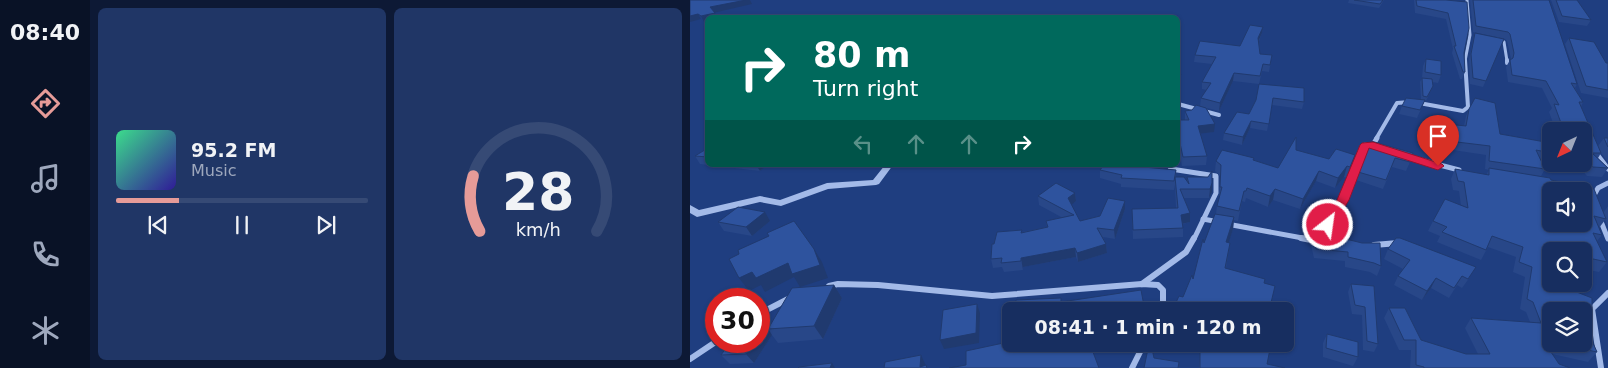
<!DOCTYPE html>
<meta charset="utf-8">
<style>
:root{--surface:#172e60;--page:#203666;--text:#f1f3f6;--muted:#9ea8bd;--line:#364a75;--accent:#e69b98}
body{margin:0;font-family:"DejaVu Sans",sans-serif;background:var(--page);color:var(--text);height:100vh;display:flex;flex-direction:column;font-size:19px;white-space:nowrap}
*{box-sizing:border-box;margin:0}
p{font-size:16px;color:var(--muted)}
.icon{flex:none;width:28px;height:28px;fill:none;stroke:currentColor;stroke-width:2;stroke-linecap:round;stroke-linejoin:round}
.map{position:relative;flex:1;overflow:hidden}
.sheet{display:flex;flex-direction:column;gap:8px;padding:8px;background:#0d1935;width:600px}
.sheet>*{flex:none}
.top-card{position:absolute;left:15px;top:15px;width:475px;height:152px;border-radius:8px;box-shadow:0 1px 4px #0004,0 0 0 1px var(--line);background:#00695c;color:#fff;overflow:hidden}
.needle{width:32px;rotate:223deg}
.fabs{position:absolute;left:852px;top:122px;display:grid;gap:10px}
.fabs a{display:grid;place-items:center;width:50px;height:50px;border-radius:8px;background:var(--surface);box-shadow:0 1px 4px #0004,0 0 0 1px var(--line);font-size:25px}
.speed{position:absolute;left:15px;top:288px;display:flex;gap:10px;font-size:25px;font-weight:700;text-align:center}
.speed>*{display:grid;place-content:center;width:65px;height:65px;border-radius:50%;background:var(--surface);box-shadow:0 1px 4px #0004,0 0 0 1px var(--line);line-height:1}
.speed .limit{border:8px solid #d22;background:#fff;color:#111}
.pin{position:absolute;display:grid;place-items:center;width:42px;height:42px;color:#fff;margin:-51px -21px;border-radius:50% 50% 50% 0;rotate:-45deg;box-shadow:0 0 5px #0007}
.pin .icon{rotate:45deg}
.me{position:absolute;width:55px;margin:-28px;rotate:30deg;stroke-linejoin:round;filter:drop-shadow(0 0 4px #0008)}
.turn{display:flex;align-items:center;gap:18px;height:105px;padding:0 25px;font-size:22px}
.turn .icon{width:65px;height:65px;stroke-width:2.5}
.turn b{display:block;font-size:35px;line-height:42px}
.lanes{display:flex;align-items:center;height:48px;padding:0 25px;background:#0003;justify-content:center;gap:25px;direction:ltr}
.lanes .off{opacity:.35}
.sheet .card{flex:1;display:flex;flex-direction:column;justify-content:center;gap:8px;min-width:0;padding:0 18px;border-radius:8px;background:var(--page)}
.sheet .dial{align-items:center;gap:0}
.dial svg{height:130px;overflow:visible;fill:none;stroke:var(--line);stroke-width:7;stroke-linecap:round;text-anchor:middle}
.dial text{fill:var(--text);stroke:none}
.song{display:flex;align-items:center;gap:15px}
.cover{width:60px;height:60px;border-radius:8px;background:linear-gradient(135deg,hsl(150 70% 55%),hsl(250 70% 35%))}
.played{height:5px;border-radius:2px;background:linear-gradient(90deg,var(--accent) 25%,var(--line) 25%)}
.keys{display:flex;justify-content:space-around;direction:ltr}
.sheet .tiles{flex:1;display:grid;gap:8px;grid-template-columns:repeat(2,1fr)}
.trip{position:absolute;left:312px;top:302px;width:292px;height:50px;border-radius:8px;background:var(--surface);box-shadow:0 1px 4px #0004,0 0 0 1px var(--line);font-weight:700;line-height:50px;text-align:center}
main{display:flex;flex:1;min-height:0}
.menu{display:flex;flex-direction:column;width:90px;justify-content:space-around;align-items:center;background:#091226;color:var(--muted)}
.menu .icon{width:35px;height:35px}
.menu .active{color:var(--accent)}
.menu b{font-size:22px;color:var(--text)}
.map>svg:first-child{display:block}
</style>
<main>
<nav class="menu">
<b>08:40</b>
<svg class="icon active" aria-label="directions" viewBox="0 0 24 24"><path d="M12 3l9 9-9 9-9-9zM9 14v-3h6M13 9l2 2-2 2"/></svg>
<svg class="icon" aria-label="music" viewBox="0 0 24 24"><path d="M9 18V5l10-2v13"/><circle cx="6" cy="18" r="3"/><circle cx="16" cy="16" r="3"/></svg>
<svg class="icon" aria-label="phone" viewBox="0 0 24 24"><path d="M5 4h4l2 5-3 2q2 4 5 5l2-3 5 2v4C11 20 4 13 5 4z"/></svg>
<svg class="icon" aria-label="climate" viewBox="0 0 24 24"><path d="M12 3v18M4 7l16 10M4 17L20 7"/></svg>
</nav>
<section class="sheet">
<div class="tiles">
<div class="card">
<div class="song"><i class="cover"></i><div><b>95.2 FM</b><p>Music</p></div></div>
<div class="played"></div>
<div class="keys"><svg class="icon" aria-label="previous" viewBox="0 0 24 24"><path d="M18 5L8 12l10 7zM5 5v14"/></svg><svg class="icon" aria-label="pause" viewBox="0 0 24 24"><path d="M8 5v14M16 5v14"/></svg><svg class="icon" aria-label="next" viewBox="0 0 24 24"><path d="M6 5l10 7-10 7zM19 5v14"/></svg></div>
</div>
<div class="card dial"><svg viewBox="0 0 100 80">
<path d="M14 69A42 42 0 1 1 86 69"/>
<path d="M14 69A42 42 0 0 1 10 35" stroke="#e69b98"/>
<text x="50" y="56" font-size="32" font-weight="700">28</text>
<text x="50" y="72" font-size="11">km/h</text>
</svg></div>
</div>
</section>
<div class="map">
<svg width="918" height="368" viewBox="0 0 918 368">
<rect width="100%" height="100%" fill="#1f3e80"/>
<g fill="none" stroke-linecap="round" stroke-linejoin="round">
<g stroke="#a3bae8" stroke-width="3">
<polyline points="807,39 814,42 817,61"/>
<polyline points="775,61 780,35 777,0"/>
</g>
<g stroke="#a3bae8" stroke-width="4">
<polyline points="817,60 817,63"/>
<polyline points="729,103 773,111 778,107 775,60"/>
<polyline points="488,104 529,115"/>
<polyline points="686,139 707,103 720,102"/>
</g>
<g stroke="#a3bae8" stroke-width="5">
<polyline points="683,145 687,138"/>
<polyline points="906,153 918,169"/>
<polyline points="715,156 769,170"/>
<polyline points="479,165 481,169 526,176 526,193 504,239"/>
<polyline points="903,197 908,188 918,183"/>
<polyline points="513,219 529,222"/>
<polyline points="910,219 918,239"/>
<polyline points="537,224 618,239"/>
<polyline points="630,237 653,200 675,145 686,146"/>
<polyline points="623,239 629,238"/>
</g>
<g stroke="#a3bae8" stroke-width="6">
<polyline points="611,238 621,240 628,238"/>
<polyline points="684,245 708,243"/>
<polyline points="452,284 496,252 504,238"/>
<polyline points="139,286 148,284 188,285 302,296 452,284 468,285 473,290 473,306 470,311"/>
<polyline points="69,314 100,298"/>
<polyline points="0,359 27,341"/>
<polyline points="442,368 454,344"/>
<polyline points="911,368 902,309 918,293"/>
</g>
<polygon fill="#a3bae8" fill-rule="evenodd" points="195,165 203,165 189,184 186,185 138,189 91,206 70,202 7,217 0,213 0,205 9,210 70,196 90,200 137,183 183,180"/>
</g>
<g fill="#284788" fill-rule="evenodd">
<polygon points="659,0 694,0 689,8 658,3"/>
<polygon points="724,0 756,0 774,53 775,72 772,79 770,79 762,53 763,49 756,19 725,13"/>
<polygon points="780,0 859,0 887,84 885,88 893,102 891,107 908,146 914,138 918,138 918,161 917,161 911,153 908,158 918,168 912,177 897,176 890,168 868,164 894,164 894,131 866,131 859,112 862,108 852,88 818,82 816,67 820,60 821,59 817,41 815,39 783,32"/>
<polygon points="861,0 887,0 887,1 901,20 897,26 869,22"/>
<polygon points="573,27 572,33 569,41 570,54 582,55 579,72 572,71 569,84 543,81 529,111 517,108 524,132 510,133 517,156 516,165 492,166 488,143 488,120 495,120 495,111 502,110 510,106 511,98 517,90 512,89 512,82 522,64 504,62 505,55 550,46"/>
<polygon points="785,33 814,39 793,87 780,84 779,60 783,39"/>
<polygon points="879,38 916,63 918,63 918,98 891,93 875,44"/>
<polygon points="736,59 751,75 748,83 742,82 741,90 736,101 735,100 727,118 709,114 712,106 731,99 730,82 732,78 733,66"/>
<polygon points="614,88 614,102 612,109 582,105 577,131 560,128 552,145 533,140 534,133 559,114 566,100"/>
<path d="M779 109 810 134 861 143V162L851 160 855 169 851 176 861 180 914 212 918 206V227L915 220 909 228 912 235 907 241 917 262 909 272 894 269V251H861V264L856 263V274L879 289 902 314 898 319 899 334 907 352 898 362 862 354 869 364 880 368H720L721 350H709L694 318 699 308 731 340 776 354H788L775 328 781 318 840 322 836 312 830 309 835 277 823 272 826 257 798 247 791 260 747 242 750 236 738 231 743 221 771 206 769 191 763 190 761 179 765 169 796 175 799 170 795 169 796 155 763 150 753 132 757 124 774 126 776 116ZM861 311 894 344H861Z"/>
<polygon points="681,141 720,162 716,171 702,167 693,189 666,180 668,172"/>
<polygon points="18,148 18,165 77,165 70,171 10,164 5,156"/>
<polygon points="606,150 662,165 657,178 654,177 645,188 626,181 610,209 583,200 578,207 556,198 555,202 552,201 548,221 544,220 543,229 538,243 540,243 536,268 493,297 503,279 514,243 526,214 527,206 530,198 529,198 530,176 525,171 526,161 564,160 588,168"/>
<polygon points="454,165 454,167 486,170 486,177 497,182 497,177 518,177 522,192 519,198 494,198 500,213 500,222 493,224 493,237 443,239 442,209 486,208 485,185 484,190 431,187 431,184 410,178 410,170"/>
<polygon points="385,193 386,201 381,205 390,221 435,209 425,239 413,237 416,244 417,253 388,262 386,257 333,267 333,270 314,272 312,267 303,268 301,259 304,244 332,230 332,232 357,227 356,221 373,218 349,205 348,196"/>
<polygon points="80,221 62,236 34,231 28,222"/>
<polygon points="636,234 691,266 687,276 680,272 655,267 655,261 624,258 621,245 624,236"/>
<polygon points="698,249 780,277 772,288 767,285 759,298 741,288 732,300 704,285 708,276 713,269 694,259"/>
<polygon points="661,284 684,286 688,344 684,352 673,350 672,315 662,314 658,292"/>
<polygon points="144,285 152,298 133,339 88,343 82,335 64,363 40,364 31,355 78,329"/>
<polygon points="637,334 668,357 663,366 633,357 633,343"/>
<polygon points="489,344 581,344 577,364 595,368 509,368 511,351"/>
</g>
<g fill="#203a6f">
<polygon points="56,0 60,0 62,4 23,13 20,7"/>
<polygon points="25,13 28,18 18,18 18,21 14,22 11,16"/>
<polygon points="8,14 11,19 0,22 0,16"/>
<polygon points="573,27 572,33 567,44 568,38"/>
<polygon points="544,73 543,81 529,111 530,103"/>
<polygon points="491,74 490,81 488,89 488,82"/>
<polygon points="561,121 560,128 552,145 553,137"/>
<polygon points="525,124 524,132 507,134 508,126"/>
<polygon points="665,155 662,165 657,178 660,167"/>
<polygon points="66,165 77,165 70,171"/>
<polygon points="657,166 654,177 645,188 648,178"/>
<polygon points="629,171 626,181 610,209 613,199"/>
<polygon points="522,183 522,192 519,198 520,189"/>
<polygon points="585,189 583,200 578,207 580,196"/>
<polygon points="385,193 386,201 379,207 378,198"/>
<polygon points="435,201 435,209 425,239 424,230"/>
<polygon points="75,212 80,221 62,236 56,227"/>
<polygon points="500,213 500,222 491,224 491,215"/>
<polygon points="544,217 543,229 535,254 536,242"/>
<polygon points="416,244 417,253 388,262 387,253"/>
<polygon points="385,248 386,257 333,267 333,270 331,258"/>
<polygon points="124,249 132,262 138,278 110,287 104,277 75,292 71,285 59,291 49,278 62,272"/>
<polygon points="746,278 741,288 732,300 737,291"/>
<polygon points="144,285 152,298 133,339 124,326"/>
<polygon points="287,304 290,313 289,343 254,349 250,340"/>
<polygon points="76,325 82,335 64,363 56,354 65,341 69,341 69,335"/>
<polygon points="231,355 237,368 230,367"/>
<polygon points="142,363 145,368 140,368"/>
</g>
<g fill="#2e539e" stroke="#203a6f" fill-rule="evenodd">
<polygon points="0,0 56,0 20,7 25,13 11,16 8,14 0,16"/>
<polygon points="664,0 693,0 690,4"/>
<polygon points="726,0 756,0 777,2 779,28 774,53 775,72 773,72 764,46 766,46 758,13 727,6"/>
<polygon points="783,0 859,0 887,84 881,83 893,102 889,102 911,153 902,153 918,168 903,167 896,160 894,159 894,131 874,131 864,104 869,105 856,81 822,75 820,60 823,58 824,53 820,34 818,32 786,26"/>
<polygon points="866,0 887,0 901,20 872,16"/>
<polygon points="560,25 573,27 568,38 570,54 582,55 580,65 573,64 570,76 544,73 530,103 511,98 521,83 512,82 526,57 505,55 510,41 550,46"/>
<polygon points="785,33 814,39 796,81 783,78 781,54"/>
<polygon points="879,38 904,42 916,63 918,63 918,90 896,86"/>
<polygon points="736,59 751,61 751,75 735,72"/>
<polygon points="488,69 490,69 488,74 491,74 488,82"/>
<polygon points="732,78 742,79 743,86 737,97 733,96"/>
<polygon points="569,84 614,88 614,102 583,98 579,124 561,121 553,137 534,133 547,112 559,114 566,100"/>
<polygon points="716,98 735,100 730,110 712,106"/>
<polygon points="785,98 805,103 810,134 861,143 861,153 846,150 855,169 799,161 800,146 767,142 757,124 776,126 779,109"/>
<polygon points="506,105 516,108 525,124 508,126 517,156 493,157 488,134 488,120 499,120 495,111 502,110"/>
<polygon points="606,137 606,150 639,159 646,149 665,155 660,167 657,166 648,178 629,171 613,199 585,189 580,196 557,188 556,191 554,191 549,211 527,206 532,187 530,187 531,165 526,161 532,150 564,158 563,160 588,168"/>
<polygon points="914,138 918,138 918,147 917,145"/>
<polygon points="681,141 723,153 720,162 705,158 696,180 668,172"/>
<polygon points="18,148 18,157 5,156"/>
<polygon points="414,165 453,165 453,167 486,170 484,181 431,178 432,175 410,170"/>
<path d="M799 168 860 178 861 180 904 189 916 219 904 216 912 235 903 233 917 262 894 257V251H861V252L857 251 856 274 861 276V284H878L879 289 902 298V314L897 312 899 334 907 352 869 344H894V311H861V342L853 340 869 364 880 368H734V367L726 365V340H714L699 308H715L731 340 776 354H800L781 318 851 323 843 302 837 299 842 267 829 262 833 247 802 236 796 250 752 232 757 227 743 221 755 199 778 208 774 182 768 181 765 169 799 175ZM861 191H894V224H861Z"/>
<polygon points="522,171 522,183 520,189 490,189 500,213 491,215 493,228 443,230 442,209 488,208 485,177 494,177 499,184 497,177 518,177"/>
<polygon points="366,183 385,193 378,198 390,221 410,216 418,198 435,201 424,230 407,228 416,244 387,253 385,248 331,258 331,261 311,263 312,258 301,259 302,244 304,244 307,232 332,230 331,233 358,227 356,221 384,215 348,196"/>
<polygon points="48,207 75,212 56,227 28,222"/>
<polygon points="525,214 544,217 536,242 540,243 535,268 575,279 574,283 585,286 579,311 482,311 489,296 493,297 502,275 503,279 513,239 514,243"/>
<polygon points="104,221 124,249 130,265 102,274 98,263 66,278 62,272 49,278 39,259 49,254 48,250 79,236 77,233"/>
<polygon points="636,234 672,243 690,243 691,266 684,263 658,257 658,252 626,249 624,236"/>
<polygon points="706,238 710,238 786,267 778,279 772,276 764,288 746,278 737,291 708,276 720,260 698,249"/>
<polygon points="661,284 684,286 688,344 677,341 675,307 665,305"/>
<polygon points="144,285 124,326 78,329 102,288"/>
<polygon points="451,290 455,311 324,311 326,300 371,298 371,302"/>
<polygon points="287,304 286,333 250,340 253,310"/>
<polygon points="69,325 76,325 69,335"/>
<polygon points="321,325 321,344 400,344 409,368 259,368 276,365 276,351 318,342"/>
<polygon points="637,334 668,342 668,357 636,348"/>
<polygon points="41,341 65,341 56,354 31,355"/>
<polygon points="459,344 461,344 464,358 489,362 488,368 454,368"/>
<polygon points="514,344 581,344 577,364 595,368 510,368 510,353"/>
<polygon points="231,355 230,367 236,365 237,368 194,368 195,362"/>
<polygon points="142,363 140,368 108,368 109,367"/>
</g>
<polygon fill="#e11d48" stroke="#92132f" points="683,142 752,164 754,166 748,170 679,148 659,200 644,225 642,228 633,228 632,225 647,200 670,145 672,143"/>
</svg>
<div class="fabs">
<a><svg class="needle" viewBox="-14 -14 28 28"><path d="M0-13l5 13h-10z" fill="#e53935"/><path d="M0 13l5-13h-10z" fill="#9ea8bd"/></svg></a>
<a><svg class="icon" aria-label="sound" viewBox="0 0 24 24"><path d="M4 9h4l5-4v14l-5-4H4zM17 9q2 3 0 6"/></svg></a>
<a><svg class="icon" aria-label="search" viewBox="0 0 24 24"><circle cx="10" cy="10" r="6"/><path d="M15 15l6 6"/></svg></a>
<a><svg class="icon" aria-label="layers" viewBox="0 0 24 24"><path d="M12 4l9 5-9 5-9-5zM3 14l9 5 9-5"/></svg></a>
</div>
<div class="speed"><div class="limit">30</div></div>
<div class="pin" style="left:748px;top:166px;background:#d93025"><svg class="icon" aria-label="arrive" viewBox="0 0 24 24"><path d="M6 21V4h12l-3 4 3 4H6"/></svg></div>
<svg class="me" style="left:638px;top:225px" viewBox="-20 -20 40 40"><circle r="17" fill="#e11d48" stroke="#fff" stroke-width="3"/><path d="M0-11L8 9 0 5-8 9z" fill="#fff"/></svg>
<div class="trip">08:41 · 1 min · 120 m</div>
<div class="top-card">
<div class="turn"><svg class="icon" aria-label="right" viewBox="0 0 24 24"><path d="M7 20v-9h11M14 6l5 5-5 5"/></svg><div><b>80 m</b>Turn right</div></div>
<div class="lanes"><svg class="icon off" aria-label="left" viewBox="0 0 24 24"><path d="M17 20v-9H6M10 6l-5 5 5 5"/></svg><svg class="icon off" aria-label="ahead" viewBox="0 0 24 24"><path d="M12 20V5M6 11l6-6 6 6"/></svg><svg class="icon off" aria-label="ahead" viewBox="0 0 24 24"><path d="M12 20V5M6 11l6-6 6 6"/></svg><svg class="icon" aria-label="right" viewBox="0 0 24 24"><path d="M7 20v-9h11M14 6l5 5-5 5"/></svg></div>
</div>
</div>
</main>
